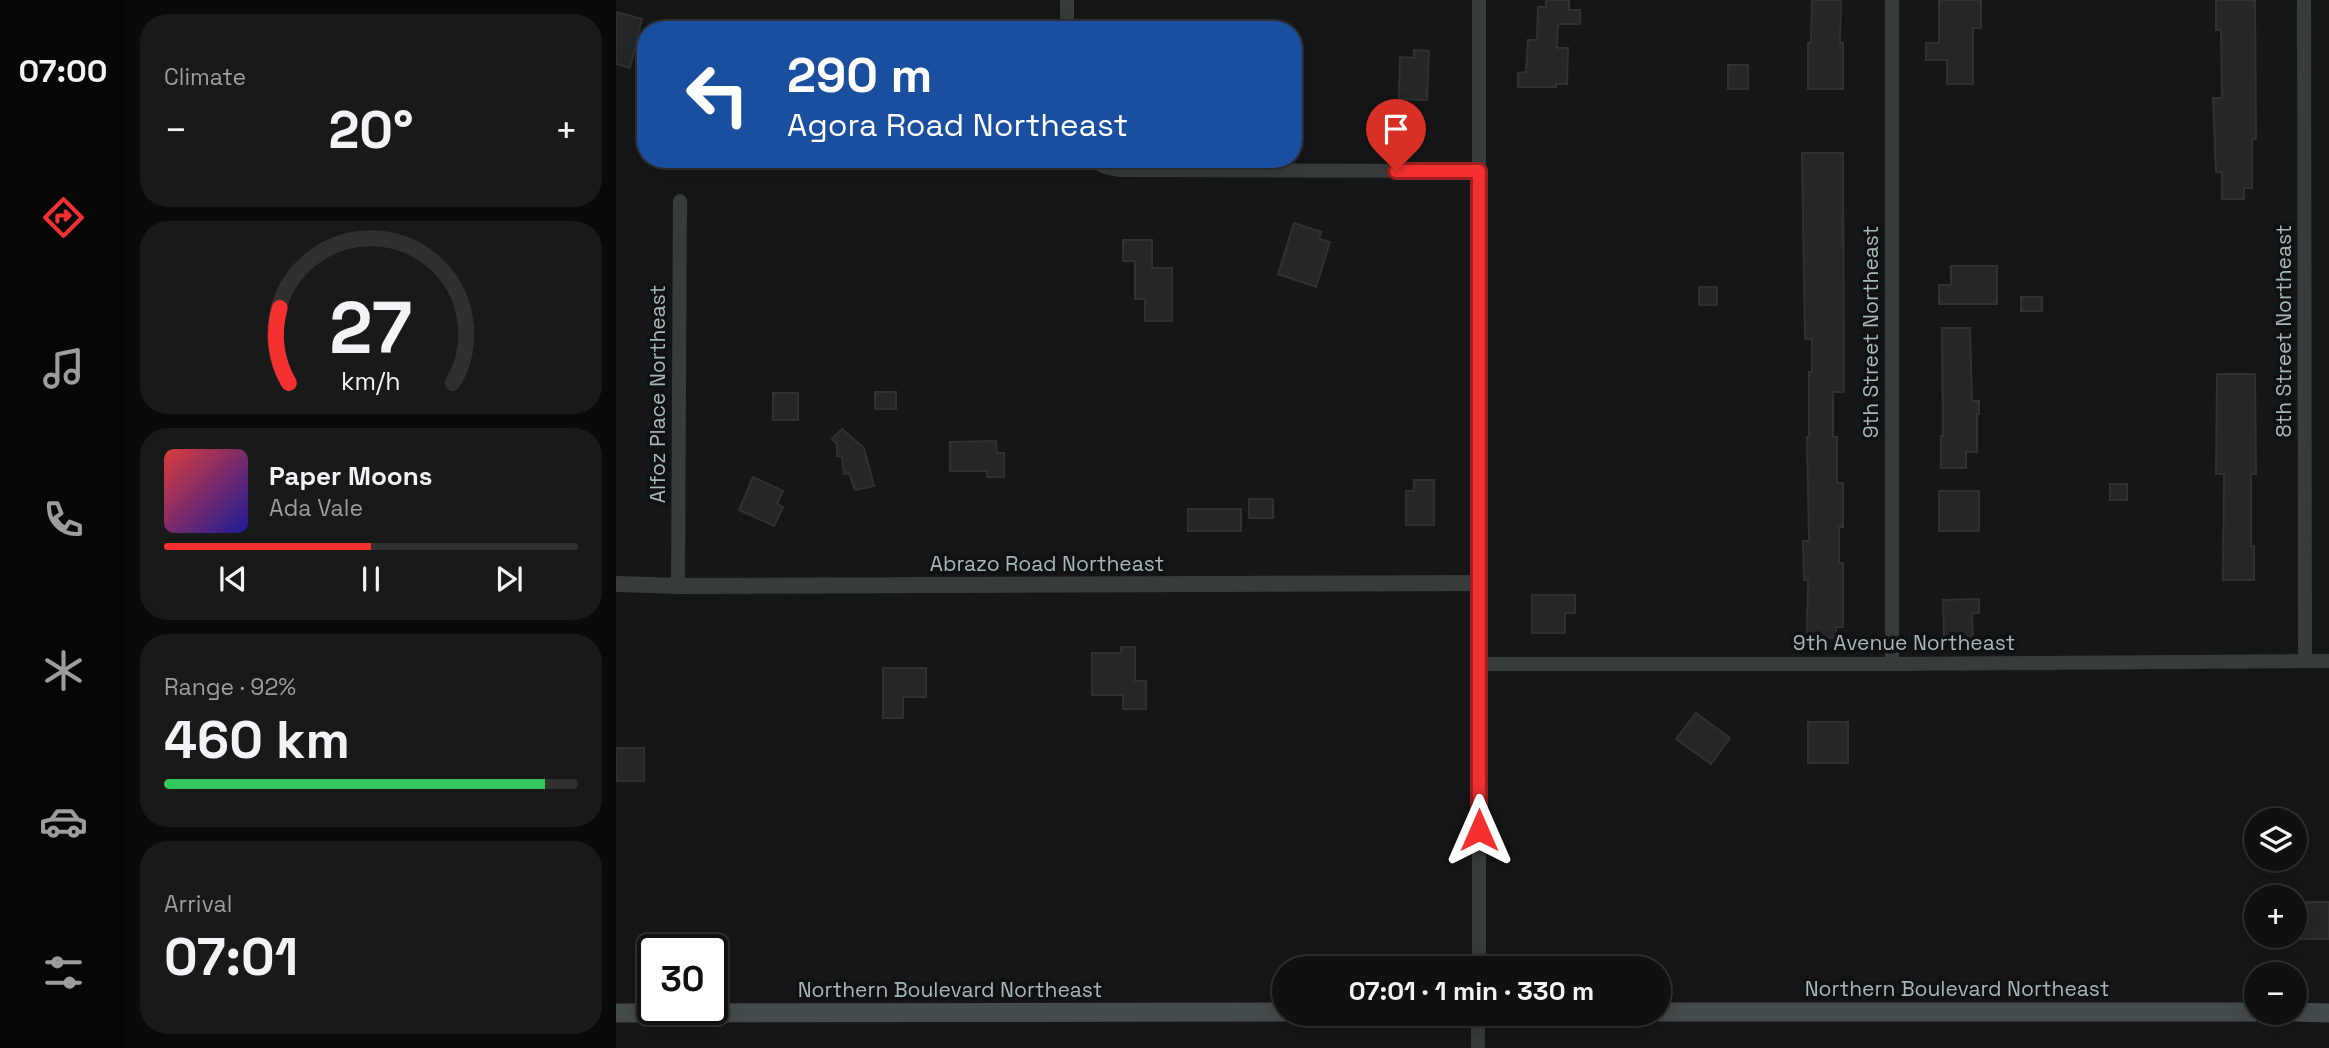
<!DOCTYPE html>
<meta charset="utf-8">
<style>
:root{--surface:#101011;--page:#19191a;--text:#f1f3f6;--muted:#9c9d9f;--line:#303031;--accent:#f43030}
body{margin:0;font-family:"Space Grotesk",sans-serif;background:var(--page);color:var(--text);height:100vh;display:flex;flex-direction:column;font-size:26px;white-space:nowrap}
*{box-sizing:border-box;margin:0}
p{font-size:23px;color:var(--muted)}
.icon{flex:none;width:38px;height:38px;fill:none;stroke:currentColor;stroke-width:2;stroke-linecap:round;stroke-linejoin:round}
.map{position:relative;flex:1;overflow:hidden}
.drawer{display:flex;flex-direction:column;gap:14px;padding:14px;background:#090909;width:490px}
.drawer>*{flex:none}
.banner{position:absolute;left:21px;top:21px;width:665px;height:147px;border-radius:28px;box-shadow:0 4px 18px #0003,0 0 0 2px var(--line);background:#1a4fa0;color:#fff;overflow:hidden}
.tools{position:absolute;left:1628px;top:808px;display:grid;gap:14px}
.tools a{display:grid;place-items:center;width:63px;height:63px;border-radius:50%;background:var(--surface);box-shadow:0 4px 18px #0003,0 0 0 2px var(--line);font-size:35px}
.speed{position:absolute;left:21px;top:934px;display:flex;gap:14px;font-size:35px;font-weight:700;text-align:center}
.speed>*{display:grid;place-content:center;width:91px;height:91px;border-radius:50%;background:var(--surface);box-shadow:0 4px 18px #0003,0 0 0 2px var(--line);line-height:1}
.speed .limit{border:4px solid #111;border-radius:10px;background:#fff;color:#111}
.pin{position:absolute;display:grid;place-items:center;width:60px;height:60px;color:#fff;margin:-72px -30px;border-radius:50% 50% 50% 0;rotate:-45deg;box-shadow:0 0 7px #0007}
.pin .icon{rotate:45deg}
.me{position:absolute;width:77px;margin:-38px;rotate:0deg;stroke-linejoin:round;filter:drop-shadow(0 0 5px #0008)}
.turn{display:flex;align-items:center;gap:24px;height:147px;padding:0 35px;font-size:32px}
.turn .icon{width:91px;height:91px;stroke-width:2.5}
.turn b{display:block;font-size:49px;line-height:60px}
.big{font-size:52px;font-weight:800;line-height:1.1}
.drawer .widget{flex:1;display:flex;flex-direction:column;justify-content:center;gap:10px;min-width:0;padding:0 24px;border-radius:28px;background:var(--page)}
.drawer .dial{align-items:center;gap:0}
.dial svg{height:182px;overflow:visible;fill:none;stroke:var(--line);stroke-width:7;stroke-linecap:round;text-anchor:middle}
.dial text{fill:var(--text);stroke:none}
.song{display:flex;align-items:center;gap:21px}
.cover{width:84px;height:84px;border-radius:10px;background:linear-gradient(135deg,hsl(0 70% 55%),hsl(240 70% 35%))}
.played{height:7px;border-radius:4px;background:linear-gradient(90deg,var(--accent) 50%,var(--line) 50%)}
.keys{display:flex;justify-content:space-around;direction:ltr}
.heat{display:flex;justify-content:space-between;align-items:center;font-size:38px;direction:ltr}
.charge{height:10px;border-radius:5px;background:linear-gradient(90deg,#34c759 92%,var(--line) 0)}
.trip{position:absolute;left:656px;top:956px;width:399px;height:70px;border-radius:35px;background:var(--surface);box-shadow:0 4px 18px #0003,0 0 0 2px var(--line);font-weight:800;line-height:70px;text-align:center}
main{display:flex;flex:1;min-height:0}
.dock{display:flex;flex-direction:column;width:126px;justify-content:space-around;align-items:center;background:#060607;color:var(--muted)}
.dock .icon{width:49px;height:49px}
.dock .selected{color:var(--accent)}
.dock b{font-size:32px;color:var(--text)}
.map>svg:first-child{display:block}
</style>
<main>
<nav class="dock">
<b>07:00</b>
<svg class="icon selected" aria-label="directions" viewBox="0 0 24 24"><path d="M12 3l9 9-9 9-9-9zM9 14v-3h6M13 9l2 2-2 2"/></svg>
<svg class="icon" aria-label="music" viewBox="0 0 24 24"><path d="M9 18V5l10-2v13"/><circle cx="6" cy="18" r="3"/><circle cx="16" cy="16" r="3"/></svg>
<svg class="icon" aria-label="phone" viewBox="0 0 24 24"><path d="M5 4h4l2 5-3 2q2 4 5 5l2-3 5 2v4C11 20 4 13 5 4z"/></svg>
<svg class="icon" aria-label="climate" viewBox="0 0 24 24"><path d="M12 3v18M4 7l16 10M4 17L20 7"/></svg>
<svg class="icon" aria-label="car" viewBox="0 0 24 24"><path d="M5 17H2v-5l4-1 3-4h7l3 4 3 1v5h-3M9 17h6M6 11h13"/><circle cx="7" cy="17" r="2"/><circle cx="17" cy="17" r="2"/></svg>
<svg class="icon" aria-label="filters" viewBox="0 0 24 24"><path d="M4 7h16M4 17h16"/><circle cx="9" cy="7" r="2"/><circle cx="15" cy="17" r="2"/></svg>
</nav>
<section class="drawer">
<div class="widget"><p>Climate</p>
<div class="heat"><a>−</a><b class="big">20°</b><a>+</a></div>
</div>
<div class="widget dial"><svg viewBox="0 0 100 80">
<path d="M14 69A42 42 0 1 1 86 69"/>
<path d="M14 69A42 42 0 0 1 10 36" stroke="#f43030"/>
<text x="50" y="56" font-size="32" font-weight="700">27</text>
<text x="50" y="72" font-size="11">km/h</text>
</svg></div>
<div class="widget">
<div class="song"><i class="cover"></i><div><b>Paper Moons</b><p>Ada Vale</p></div></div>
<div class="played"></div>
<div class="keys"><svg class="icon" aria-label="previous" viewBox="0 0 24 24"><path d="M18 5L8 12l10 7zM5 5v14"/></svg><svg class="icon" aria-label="pause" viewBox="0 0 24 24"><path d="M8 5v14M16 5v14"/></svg><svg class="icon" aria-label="next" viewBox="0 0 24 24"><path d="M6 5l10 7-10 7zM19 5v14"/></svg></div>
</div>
<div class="widget"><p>Range · 92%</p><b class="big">460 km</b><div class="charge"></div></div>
<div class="widget"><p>Arrival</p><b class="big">07:01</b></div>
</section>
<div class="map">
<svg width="1713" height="1048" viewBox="0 0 1713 1048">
<rect width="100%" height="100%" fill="#151617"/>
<g fill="#252728" stroke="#2f3233" stroke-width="2">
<polygon points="930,0 953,0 953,10 964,10 964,24 942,24 941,48 952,48 951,84 940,84 940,87 902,87 902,73 910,72 912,40 921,40 922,7 930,7"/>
<polygon points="1196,0 1225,0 1224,43 1227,43 1227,89 1192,89 1192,43 1195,43"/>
<polygon points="1323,0 1365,0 1365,28 1357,28 1357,84 1331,84 1331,60 1310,60 1310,43 1323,43"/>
<polygon points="1600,0 1639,0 1640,139 1636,139 1636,188 1628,188 1628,199 1606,199 1606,172 1600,172 1597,98 1606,98 1605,30 1600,30"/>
<polygon points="0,12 26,19 14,68 0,64"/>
<polygon points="798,50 813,51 811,100 783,99 784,57 798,58"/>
<rect x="1112" y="65" width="20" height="24"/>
<polygon points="1186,153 1227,153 1228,392 1217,392 1217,437 1221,437 1221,483 1227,483 1227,527 1223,527 1223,563 1227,563 1227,627 1220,627 1220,638 1191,637 1192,580 1188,580 1187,541 1193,541 1191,437 1193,437 1193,372 1196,372 1196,339 1189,339"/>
<polygon points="678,223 705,232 703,239 714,242 700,287 662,274"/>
<polygon points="507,240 536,240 536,268 556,268 556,321 529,321 529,299 519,299 519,261 507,261"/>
<polygon points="1335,266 1381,266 1381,304 1323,304 1323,285 1335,285"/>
<rect x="1083" y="287" width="18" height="18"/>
<rect x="1405" y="297" width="21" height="14"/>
<polygon points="1326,328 1354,328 1356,401 1363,401 1363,414 1361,414 1361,452 1350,452 1350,468 1325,468 1325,436 1327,436"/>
<polygon points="1601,374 1639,374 1640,474 1635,474 1635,546 1638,546 1638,580 1607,580 1608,474 1600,474"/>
<rect x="259" y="392" width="21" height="17"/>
<rect x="157" y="393" width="25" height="27"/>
<polygon points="226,429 248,448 258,486 239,490 233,473 228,474 226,457 221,456 221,444 216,439"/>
<polygon points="380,441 381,453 388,453 388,477 371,477 371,471 334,471 334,442"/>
<polygon points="137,477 167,491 161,504 167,507 158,526 123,510"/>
<polygon points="798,480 818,480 818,525 790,525 790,491 798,491"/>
<rect x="1494" y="484" width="17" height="16"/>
<rect x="1323" y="491" width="40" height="40"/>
<rect x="633" y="499" width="24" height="19"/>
<rect x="572" y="509" width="53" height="22"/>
<polygon points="916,595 959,595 959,613 949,613 949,633 916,633"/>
<polygon points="1363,599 1363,613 1356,613 1357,637 1328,638 1327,600"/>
<polygon points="505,647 519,647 519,681 530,681 530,709 507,709 507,695 476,695 476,653 505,653"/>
<polygon points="267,668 310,668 310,697 287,697 287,718 267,718"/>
<polygon points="1080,713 1114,738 1095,764 1060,739"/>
<rect x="1192" y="722" width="40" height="41"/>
<rect x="0" y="748" width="28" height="33"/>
<polygon points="1691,902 1713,902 1713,939 1678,939 1678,905 1691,905"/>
</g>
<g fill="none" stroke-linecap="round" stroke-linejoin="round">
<g stroke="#363b3c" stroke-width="14">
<polyline points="1276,0 1276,664"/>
<polyline points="1688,0 1689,661"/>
<polyline points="451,30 451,0"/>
<polyline points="474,159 489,167 503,170 863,171"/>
<polyline points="62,586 64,201"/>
<polyline points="863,664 1276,664 1713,661"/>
<polyline points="863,968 863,0"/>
<polyline points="862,1048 862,1013"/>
</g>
<polyline stroke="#363b3c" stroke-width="16" points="0,584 62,586 863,583"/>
<g stroke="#444b4c" stroke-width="19">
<polyline points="1043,1012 1640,1012"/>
<polyline points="1678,1012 1713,1013"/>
<polyline points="0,1013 668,1012"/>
</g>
</g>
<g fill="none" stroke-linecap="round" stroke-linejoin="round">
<defs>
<polyline id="route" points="780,171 863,171 863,830"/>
</defs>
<use href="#route" stroke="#9f1f1f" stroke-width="18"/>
<use href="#route" stroke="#f43030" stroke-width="12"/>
</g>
<g text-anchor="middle" stroke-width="7" stroke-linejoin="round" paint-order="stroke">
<g font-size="21" fill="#a7b7b7" stroke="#101112">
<text transform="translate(1668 331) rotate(-90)" y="7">8th Street Northeast</text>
<text transform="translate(1255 332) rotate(-90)" y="7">9th Street Northeast</text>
<text transform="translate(42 394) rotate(-90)" y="7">Alfoz Place Northeast</text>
<text x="431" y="571">Abrazo Road Northeast</text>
<text x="1288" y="650">9th Avenue Northeast</text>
<text x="1341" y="996">Northern Boulevard Northeast</text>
<text x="334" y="997">Northern Boulevard Northeast</text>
</g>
</g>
</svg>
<div class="tools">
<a><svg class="icon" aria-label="layers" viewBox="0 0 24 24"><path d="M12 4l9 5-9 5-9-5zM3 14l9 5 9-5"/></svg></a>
<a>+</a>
<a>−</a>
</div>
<div class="speed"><div class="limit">30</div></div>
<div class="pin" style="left:780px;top:171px;background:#d93025"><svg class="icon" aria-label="arrive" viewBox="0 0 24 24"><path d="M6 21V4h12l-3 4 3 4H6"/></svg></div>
<svg class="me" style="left:863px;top:830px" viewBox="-20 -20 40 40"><path d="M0-17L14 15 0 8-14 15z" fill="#f43030" stroke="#fff" stroke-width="4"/></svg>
<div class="trip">07:01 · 1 min · 330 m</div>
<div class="banner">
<div class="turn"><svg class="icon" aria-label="left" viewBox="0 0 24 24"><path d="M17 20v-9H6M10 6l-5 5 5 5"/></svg><div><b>290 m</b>Agora Road Northeast</div></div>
</div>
</div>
</main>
